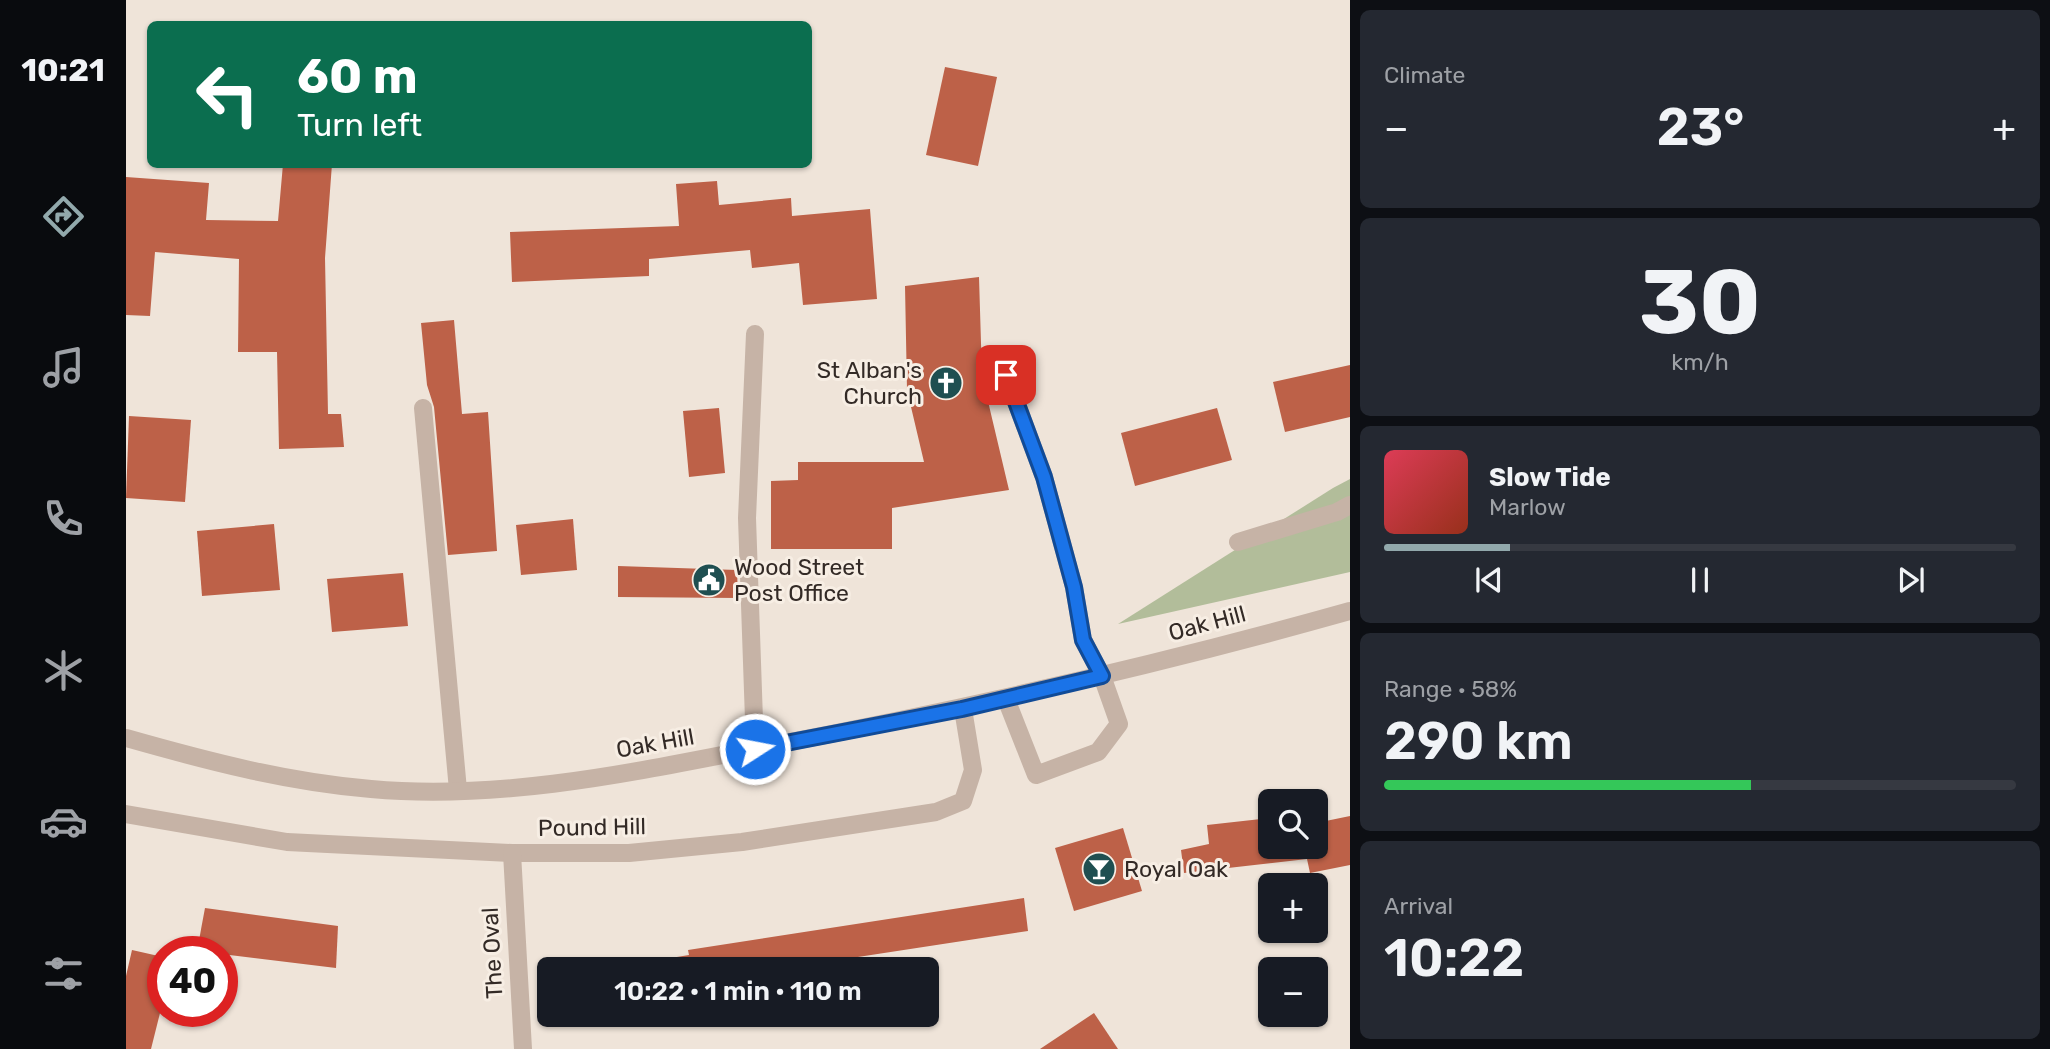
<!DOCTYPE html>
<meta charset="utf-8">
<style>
:root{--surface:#171b24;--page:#242831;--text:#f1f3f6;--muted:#9ea1a6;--line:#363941;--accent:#92a9ac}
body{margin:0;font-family:Rubik,sans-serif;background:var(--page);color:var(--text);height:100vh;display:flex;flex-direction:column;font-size:26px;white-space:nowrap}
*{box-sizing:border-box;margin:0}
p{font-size:23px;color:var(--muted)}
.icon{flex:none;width:38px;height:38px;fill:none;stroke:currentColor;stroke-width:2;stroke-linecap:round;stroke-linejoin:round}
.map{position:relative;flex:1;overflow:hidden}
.sheet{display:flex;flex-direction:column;gap:10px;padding:10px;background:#0d0f14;width:700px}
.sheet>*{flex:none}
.top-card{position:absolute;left:21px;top:21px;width:665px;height:147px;border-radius:10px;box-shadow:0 2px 5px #0004;background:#0b6e4f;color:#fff;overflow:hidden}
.buttons{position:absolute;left:1132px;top:789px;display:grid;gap:14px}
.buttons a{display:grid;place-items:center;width:70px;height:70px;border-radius:10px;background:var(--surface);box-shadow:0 2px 5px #0004;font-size:35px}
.speed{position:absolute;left:21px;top:936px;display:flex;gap:14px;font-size:35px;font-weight:700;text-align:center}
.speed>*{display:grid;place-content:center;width:91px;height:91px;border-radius:50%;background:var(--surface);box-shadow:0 2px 5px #0004;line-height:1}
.speed .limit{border:10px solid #d22;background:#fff;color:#111}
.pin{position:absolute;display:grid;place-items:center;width:60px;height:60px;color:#fff;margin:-30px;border-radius:14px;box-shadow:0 4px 10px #0006}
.me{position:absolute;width:77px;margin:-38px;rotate:79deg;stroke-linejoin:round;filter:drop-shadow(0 0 5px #0008)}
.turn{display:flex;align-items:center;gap:24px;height:147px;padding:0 35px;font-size:32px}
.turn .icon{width:91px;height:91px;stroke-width:2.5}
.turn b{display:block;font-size:49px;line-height:60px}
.big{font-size:52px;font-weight:600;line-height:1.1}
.sheet .card{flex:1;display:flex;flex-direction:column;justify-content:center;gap:10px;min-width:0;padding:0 24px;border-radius:10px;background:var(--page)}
.sheet .dial{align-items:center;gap:0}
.dial b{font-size:91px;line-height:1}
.song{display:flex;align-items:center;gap:21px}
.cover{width:84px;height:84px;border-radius:10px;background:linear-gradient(135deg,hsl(350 70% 55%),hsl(10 70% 35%))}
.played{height:7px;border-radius:4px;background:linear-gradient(90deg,var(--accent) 20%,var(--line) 20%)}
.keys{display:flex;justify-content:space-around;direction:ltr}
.heat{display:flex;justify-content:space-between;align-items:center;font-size:38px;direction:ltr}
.charge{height:10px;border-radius:5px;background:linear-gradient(90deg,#34c759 58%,var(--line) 0)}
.trip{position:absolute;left:411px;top:957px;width:402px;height:70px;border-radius:10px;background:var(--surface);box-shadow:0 2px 5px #0004;font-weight:600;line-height:70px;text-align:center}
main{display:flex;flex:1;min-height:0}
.menu{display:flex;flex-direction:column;width:126px;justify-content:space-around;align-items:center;background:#090b0e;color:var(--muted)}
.menu .icon{width:49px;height:49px}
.menu .selected{color:var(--accent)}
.menu b{font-size:32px;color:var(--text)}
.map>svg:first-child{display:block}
</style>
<main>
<nav class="menu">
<b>10:21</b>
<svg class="icon selected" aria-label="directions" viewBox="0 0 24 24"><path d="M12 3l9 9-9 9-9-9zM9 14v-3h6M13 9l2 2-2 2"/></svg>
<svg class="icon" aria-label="music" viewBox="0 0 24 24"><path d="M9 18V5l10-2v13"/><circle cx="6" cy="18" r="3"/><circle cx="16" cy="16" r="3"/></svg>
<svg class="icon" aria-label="phone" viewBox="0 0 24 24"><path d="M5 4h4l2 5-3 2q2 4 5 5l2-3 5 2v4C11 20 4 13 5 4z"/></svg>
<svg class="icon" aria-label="climate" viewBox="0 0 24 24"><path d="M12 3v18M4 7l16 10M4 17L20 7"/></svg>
<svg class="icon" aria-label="car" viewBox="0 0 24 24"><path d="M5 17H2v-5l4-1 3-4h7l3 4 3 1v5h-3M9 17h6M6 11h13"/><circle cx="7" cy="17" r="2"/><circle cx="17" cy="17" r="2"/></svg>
<svg class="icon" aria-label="filters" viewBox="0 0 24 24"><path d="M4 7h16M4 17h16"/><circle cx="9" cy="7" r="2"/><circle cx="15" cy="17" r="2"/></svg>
</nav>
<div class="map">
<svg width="1224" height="1049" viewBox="0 0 1224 1049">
<rect width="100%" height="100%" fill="#efe4d9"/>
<polygon fill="#b2bd9a" points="1224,479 1224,572 992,624 1207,488"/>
<g fill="#bd6148">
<polygon points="819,67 871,77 852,166 800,155"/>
<polygon points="157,164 206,164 199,258 202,414 215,414 218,447 153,449 151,352 112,352 113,259 29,252 24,316 0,315 0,177 83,183 80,220 152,221"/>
<polygon points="591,181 593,205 665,198 666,216 744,209 751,299 677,305 673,263 626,268 624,250 523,259 523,276 386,282 384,232 553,226 550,184"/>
<polygon points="853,277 856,376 883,490 766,508 766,549 645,549 645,481 672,480 672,462 798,462 781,390 779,286"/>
<polygon points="328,320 336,414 362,412 371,551 322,555 308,407 301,385 295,323"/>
<polygon points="1224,365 1224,417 1159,432 1147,382"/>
<polygon points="593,408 599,473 563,477 557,411"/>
<polygon points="1091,408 1106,460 1009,486 995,433"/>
<polygon points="3,416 65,420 59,502 0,498"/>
<polygon points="447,519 451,570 395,575 390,525"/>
<polygon points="148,524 154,590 76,596 71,531"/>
<polygon points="492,566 611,570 612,598 492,597"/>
<polygon points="277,573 282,626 206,632 201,579"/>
<polygon points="1224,816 1224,865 1184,873 1181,859 1058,873 1055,850 1083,844 1081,825 1144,818 1144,847 1190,847 1190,823"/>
<polygon points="997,828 1016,891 948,911 929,848"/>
<polygon points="898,898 902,931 647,970 472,970 563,955 562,950"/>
<polygon points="79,908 212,926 210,968 71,951"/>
<polygon points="6,950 37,957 37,1001 25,1049 0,1049 0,976"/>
<polygon points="968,1013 992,1049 914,1049"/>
<polygon points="472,1015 525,1015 473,1024"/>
</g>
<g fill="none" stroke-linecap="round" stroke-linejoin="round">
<g stroke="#c6b3a6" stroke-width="18">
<polyline points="629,334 621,518 629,749"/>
<polyline points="297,408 332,790"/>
<polyline points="1112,542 1211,512 1224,505"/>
<polyline points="880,699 910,775 972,752 993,724 976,676 957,640 948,587 918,477 880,375"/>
</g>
<g stroke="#c6b3a6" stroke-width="18">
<polyline points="0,814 161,842 386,853 503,853 616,842 810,812 837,801 847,770 837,709"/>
<polyline points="386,853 397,1049"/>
</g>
<path stroke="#c6b3a6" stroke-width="18" d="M0 738C81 761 161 782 245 789 379 801 513 771 643 746 839 709 1032 665 1224 611"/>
</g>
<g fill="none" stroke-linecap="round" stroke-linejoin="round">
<defs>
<polyline id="route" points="629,749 836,709 976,676 957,640 948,587 918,477 880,375"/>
</defs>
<use href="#route" stroke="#114b97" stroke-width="18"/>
<use href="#route" stroke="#1a73e8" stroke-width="12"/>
</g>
<defs>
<symbol id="church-disc" viewBox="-11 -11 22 22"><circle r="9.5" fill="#1f4f51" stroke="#f7eee4"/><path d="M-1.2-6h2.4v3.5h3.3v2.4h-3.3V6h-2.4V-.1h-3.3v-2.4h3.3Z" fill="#fff"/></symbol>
<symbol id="civic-disc" viewBox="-11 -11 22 22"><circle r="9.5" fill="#1f4f51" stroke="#f7eee4"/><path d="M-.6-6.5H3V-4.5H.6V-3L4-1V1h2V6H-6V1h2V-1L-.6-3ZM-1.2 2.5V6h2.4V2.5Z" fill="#fff"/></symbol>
<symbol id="bar-disc" viewBox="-11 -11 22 22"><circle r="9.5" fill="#1f4f51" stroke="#f7eee4"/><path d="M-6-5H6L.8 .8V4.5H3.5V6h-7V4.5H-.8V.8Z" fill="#fff"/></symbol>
</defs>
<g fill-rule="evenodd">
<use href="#church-disc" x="801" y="364" width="38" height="38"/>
<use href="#civic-disc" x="564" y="561" width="38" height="38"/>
<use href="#bar-disc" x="954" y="850" width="38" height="38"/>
</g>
<g text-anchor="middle" stroke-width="6" stroke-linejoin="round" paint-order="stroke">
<g font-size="23" fill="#332a26" stroke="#f7eee4" text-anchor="start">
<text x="796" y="378" text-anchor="end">St Alban's<tspan x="796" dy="26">Church</tspan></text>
<text x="608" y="575">Wood Street<tspan x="608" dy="26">Post Office</tspan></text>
<text x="998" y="877">Royal Oak</text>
</g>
<g font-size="23" fill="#332a26" stroke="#f7eee4">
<text transform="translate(1081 623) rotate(-15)" y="8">Oak Hill</text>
<text transform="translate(529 743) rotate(-10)" y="8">Oak Hill</text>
<text transform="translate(466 827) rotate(-1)" y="8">Pound Hill</text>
<text transform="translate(366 953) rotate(-93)" y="8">The Oval</text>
</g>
</g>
</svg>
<div class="buttons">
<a><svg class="icon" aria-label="search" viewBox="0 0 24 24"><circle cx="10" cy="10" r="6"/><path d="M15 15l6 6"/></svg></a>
<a>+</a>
<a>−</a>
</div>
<div class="speed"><div class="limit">40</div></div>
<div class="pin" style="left:880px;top:375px;background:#d93025"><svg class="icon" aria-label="arrive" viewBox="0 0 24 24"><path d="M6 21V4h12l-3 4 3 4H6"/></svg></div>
<svg class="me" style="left:629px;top:749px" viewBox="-20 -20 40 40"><circle r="17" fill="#1a73e8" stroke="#fff" stroke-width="3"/><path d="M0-11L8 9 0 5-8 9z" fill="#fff"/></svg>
<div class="trip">10:22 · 1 min · 110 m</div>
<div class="top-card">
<div class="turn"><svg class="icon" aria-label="left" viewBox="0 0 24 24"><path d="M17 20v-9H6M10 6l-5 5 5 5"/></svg><div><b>60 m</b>Turn left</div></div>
</div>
</div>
<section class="sheet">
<div class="card"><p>Climate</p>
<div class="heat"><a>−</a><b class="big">23°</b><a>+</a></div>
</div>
<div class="card dial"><b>30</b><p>km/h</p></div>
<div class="card">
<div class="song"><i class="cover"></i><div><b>Slow Tide</b><p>Marlow</p></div></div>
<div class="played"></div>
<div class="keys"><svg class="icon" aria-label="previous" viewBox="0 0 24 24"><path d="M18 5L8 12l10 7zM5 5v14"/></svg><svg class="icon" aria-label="pause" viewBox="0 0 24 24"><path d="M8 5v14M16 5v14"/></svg><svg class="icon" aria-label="next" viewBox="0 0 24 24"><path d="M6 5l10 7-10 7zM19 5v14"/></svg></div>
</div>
<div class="card"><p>Range · 58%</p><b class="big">290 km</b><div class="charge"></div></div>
<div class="card"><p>Arrival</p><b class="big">10:22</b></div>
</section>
</main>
